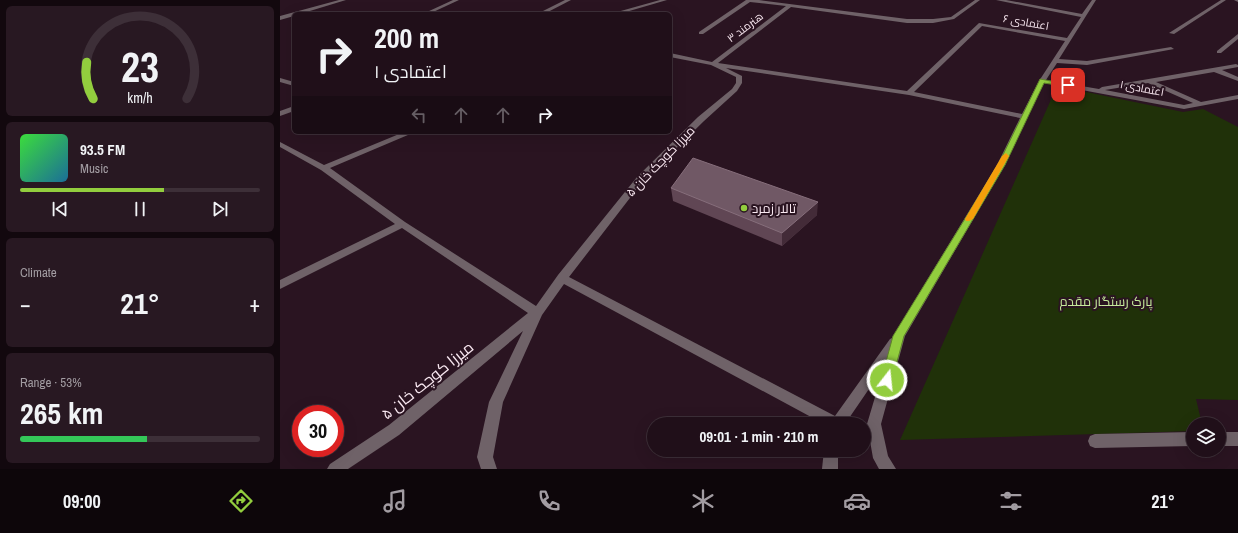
<!DOCTYPE html>
<meta charset="utf-8">
<style>
:root{--surface:#200f19;--page:#281822;--text:#f1f3f6;--muted:#a29ca2;--line:#3d2f38;--accent:#92cd3e}
body{margin:0;font-family:"Archivo Narrow",Cairo,sans-serif;background:var(--page);color:var(--text);height:100vh;display:flex;flex-direction:column;font-size:15px;white-space:nowrap}
*{box-sizing:border-box;margin:0}
p{font-size:13px;color:var(--muted)}
.icon{flex:none;width:22px;height:22px;fill:none;stroke:currentColor;stroke-width:2;stroke-linecap:round;stroke-linejoin:round}
.map{position:relative;flex:1;overflow:hidden}
.details{display:flex;flex-direction:column;gap:6px;padding:6px;background:#12080e;width:280px}
.details>*{flex:none}
.guide{position:absolute;left:12px;top:12px;width:380px;height:122px;border-radius:6px;box-shadow:0 4px 16px #0002,0 0 0 1px var(--line);background:#200f19;color:var(--text);overflow:hidden}
.controls{position:absolute;left:906px;top:417px;display:grid;gap:8px}
.controls a{display:grid;place-items:center;width:40px;height:40px;border-radius:50%;background:var(--surface);box-shadow:0 4px 16px #0002,0 0 0 1px var(--line);font-size:20px}
.speed{position:absolute;left:12px;top:405px;display:flex;gap:8px;font-size:20px;font-weight:700;text-align:center}
.speed>*{display:grid;place-content:center;width:52px;height:52px;border-radius:50%;background:var(--surface);box-shadow:0 4px 16px #0002,0 0 0 1px var(--line);line-height:1}
.speed .limit{border:6px solid #d22;background:#fff;color:#111}
.pin{position:absolute;display:grid;place-items:center;width:34px;height:34px;color:#fff;margin:-17px;border-radius:8px;box-shadow:0 2px 6px #0006}
.me{position:absolute;width:44px;margin:-22px;rotate:16deg;stroke-linejoin:round;filter:drop-shadow(0 0 3px #0008)}
.turn{display:flex;align-items:center;gap:14px;height:84px;padding:0 16px;font-size:18px}
.turn .icon{width:52px;height:52px;stroke-width:2.5}
.turn b{display:block;font-size:28px;line-height:34px}
.lanes{display:flex;align-items:center;height:38px;padding:0 16px;background:#0003;justify-content:center;gap:20px;direction:ltr}
.lanes .off{opacity:.35}
.big{font-size:30px;font-weight:700;line-height:1.1}
.details .widget{flex:1;display:flex;flex-direction:column;justify-content:center;gap:6px;min-width:0;padding:0 14px;border-radius:6px;background:var(--page)}
.details .dial{align-items:center;gap:0}
.dial svg{height:104px;overflow:visible;fill:none;stroke:var(--line);stroke-width:7;stroke-linecap:round;text-anchor:middle}
.dial text{fill:var(--text);stroke:none}
.song{display:flex;align-items:center;gap:12px}
.cover{width:48px;height:48px;border-radius:6px;background:linear-gradient(135deg,hsl(120 70% 55%),hsl(200 70% 35%))}
.played{height:4px;border-radius:2px;background:linear-gradient(90deg,var(--accent) 60%,var(--line) 60%)}
.keys{display:flex;justify-content:space-around;direction:ltr}
.heat{display:flex;justify-content:space-between;align-items:center;font-size:22px;direction:ltr}
.charge{height:6px;border-radius:3px;background:linear-gradient(90deg,#34c759 53%,var(--line) 0)}
.trip{position:absolute;left:367px;top:417px;width:224px;height:40px;border-radius:20px;background:var(--surface);box-shadow:0 4px 16px #0002,0 0 0 1px var(--line);font-weight:700;line-height:40px;text-align:center}
.dock{display:flex;height:64px;justify-content:space-around;align-items:center;background:#0d060a;color:var(--muted)}
.dock .icon{width:28px;height:28px}
.dock .current{color:var(--accent)}
.dock b{font-size:18px;color:var(--text)}
main{display:flex;flex:1;min-height:0}
.map>svg:first-child{display:block}
</style>
<main>
<section class="details">
<div class="widget dial"><svg viewBox="0 0 100 80">
<path d="M14 69A42 42 0 1 1 86 69"/>
<path d="M14 69A42 42 0 0 1 9 41" stroke="#92cd3e"/>
<text x="50" y="56" font-size="32" font-weight="700">23</text>
<text x="50" y="72" font-size="11">km/h</text>
</svg></div>
<div class="widget">
<div class="song"><i class="cover"></i><div><b>93.5 FM</b><p>Music</p></div></div>
<div class="played"></div>
<div class="keys"><svg class="icon" aria-label="previous" viewBox="0 0 24 24"><path d="M18 5L8 12l10 7zM5 5v14"/></svg><svg class="icon" aria-label="pause" viewBox="0 0 24 24"><path d="M8 5v14M16 5v14"/></svg><svg class="icon" aria-label="next" viewBox="0 0 24 24"><path d="M6 5l10 7-10 7zM19 5v14"/></svg></div>
</div>
<div class="widget"><p>Climate</p>
<div class="heat"><a>−</a><b class="big">21°</b><a>+</a></div>
</div>
<div class="widget"><p>Range · 53%</p><b class="big">265 km</b><div class="charge"></div></div>
</section>
<div class="map">
<svg width="958" height="469" viewBox="0 0 958 469">
<rect width="100%" height="100%" fill="#2a1421"/>
<polygon fill="#203109" points="777,86 903,112 923,109 958,127 958,400 916,399 922,424 913,424 913,431 620,440"/>
<g fill="none" stroke-linecap="round" stroke-linejoin="round">
<g fill="#6f6268" fill-rule="evenodd">
<polygon points="59,0 66,0 20,14 14,14 14,16 0,20 0,16"/>
<polygon points="173,0 179,0 151,13 147,12"/>
<polygon points="285,0 291,0 264,14 257,14"/>
<polygon points="380,0 387,0 339,14 330,14"/>
<path d="M466 0H479L627 19H653L671 17 695 0H700L674 19 653 23H627L511 7 438 63 627 91 699 23 787 38 801 17 716 0H726L802 14 812 0H816L779 59 807 61 891 47 894 49 807 65 777 63 766 80 819 89 822 87 956 64 958 65V67L942 70 958 77V81L934 72 876 82 921 102 958 95V99L904 109 764 83 725 165 625 336 601 424 608 456 616 469H599L593 458 587 424 604 367 565 424H544L284 284 262 315 223 402 213 457 217 469H201L197 457 209 402 243 331 119 435 68 469H47L50 464 109 425 248 313 122 228 0 289V280L115 224 41 170 0 147V142L44 165 124 132H135L50 168 125 222 256 306 278 275 357 177 418 117 452 89 456 83V77L431 65 390 57V53L432 62 506 6 470 2 423 34H419V32ZM702 26 785 41 759 81 742 114 634 92ZM446 68 629 95 740 118 717 165 612 338 610 339 555 416 289 277 363 181 424 121 457 91 462 83V76ZM868 83 913 103 904 105 825 90Z"/>
<polygon points="941,0 946,0 894,34 889,33"/>
<polygon points="954,0 958,0 958,2"/>
<polygon points="958,34 958,39 941,53 937,53 937,51"/>
<polygon points="0,78 14,82 14,86 0,82"/>
<polygon points="14,106 14,111 0,116 0,111"/>
<polygon points="913,432 913,446 815,448 810,446 808,441 810,436 815,434"/>
<rect x="939" y="432" width="19" height="14"/>
<polygon points="544,450 558,450 558,469 542,469"/>
</g>
</g>
<polygon fill="#604654" points="391,188 537,215 502,246 393,201"/>
<polygon fill="#432b38" points="538,202 537,215 502,246 502,233"/>
<polygon fill="#705865" stroke="#866e7b" points="413,158 538,202 502,233 391,188"/>
<polygon fill="#92cd3e" stroke="#5f8528" points="760,79 788,84 791,85 788,87 764,83 725,165 624,336 611,384 607,385 602,384 601,380 613,336 718,165"/>
<polygon fill="#f59e0b" points="726,153 729,156 693,219 689,221 686,221 685,219 722,156"/>
<circle fill="#92cd3e" stroke="#2a1421" stroke-width="1.5" cx="464" cy="208" r="4"/>
<g text-anchor="middle" stroke-width="4" stroke-linejoin="round" paint-order="stroke">
<g font-size="11" fill="#f9e8f1" stroke="#2a1421">
<text transform="translate(746 22) rotate(10)" y="4">اعتمادی ۶</text>
<text transform="translate(465 27) rotate(-37)" y="4">هنرمند ۳</text>
<text transform="translate(862 88) rotate(11)" y="4">اعتمادی ۱</text>
</g>
<g font-size="13" fill="#f9e8f1" stroke="#2a1421">
<text transform="translate(380 161) rotate(-46)" y="5">میرزا کوچک خان ۵</text>
</g>
<g font-size="13" fill="#f9e8f1" stroke="#2a1421" text-anchor="start">
<text x="472" y="213">تالار زمرد</text>
</g>
<g font-size="13" fill="#c5eb9b" stroke="#2a1421">
<text x="826" y="306">پارک رستگار مقدم</text>
</g>
<g font-size="16" fill="#f9e8f1" stroke="#2a1421">
<text transform="translate(147 380) rotate(-39)" y="6">میرزا کوچک خان ۵</text>
</g>
</g>
</svg>
<div class="controls">
<a><svg class="icon" aria-label="layers" viewBox="0 0 24 24"><path d="M12 4l9 5-9 5-9-5zM3 14l9 5 9-5"/></svg></a>
</div>
<div class="speed"><div class="limit">30</div></div>
<div class="pin" style="left:788px;top:85px;background:#d93025"><svg class="icon" aria-label="arrive" viewBox="0 0 24 24"><path d="M6 21V4h12l-3 4 3 4H6"/></svg></div>
<svg class="me" style="left:607px;top:380px" viewBox="-20 -20 40 40"><circle r="17" fill="#92cd3e" stroke="#fff" stroke-width="3"/><path d="M0-11L8 9 0 5-8 9z" fill="#fff"/></svg>
<div class="trip">09:01 · 1 min · 210 m</div>
<div class="guide">
<div class="turn"><svg class="icon" aria-label="right" viewBox="0 0 24 24"><path d="M7 20v-9h11M14 6l5 5-5 5"/></svg><div><b>200 m</b>اعتمادی ۱</div></div>
<div class="lanes"><svg class="icon off" aria-label="left" viewBox="0 0 24 24"><path d="M17 20v-9H6M10 6l-5 5 5 5"/></svg><svg class="icon off" aria-label="ahead" viewBox="0 0 24 24"><path d="M12 20V5M6 11l6-6 6 6"/></svg><svg class="icon off" aria-label="ahead" viewBox="0 0 24 24"><path d="M12 20V5M6 11l6-6 6 6"/></svg><svg class="icon" aria-label="right" viewBox="0 0 24 24"><path d="M7 20v-9h11M14 6l5 5-5 5"/></svg></div>
</div>
</div>
</main>
<nav class="dock">
<b>09:00</b>
<svg class="icon current" aria-label="directions" viewBox="0 0 24 24"><path d="M12 3l9 9-9 9-9-9zM9 14v-3h6M13 9l2 2-2 2"/></svg>
<svg class="icon" aria-label="music" viewBox="0 0 24 24"><path d="M9 18V5l10-2v13"/><circle cx="6" cy="18" r="3"/><circle cx="16" cy="16" r="3"/></svg>
<svg class="icon" aria-label="phone" viewBox="0 0 24 24"><path d="M5 4h4l2 5-3 2q2 4 5 5l2-3 5 2v4C11 20 4 13 5 4z"/></svg>
<svg class="icon" aria-label="climate" viewBox="0 0 24 24"><path d="M12 3v18M4 7l16 10M4 17L20 7"/></svg>
<svg class="icon" aria-label="car" viewBox="0 0 24 24"><path d="M5 17H2v-5l4-1 3-4h7l3 4 3 1v5h-3M9 17h6M6 11h13"/><circle cx="7" cy="17" r="2"/><circle cx="17" cy="17" r="2"/></svg>
<svg class="icon" aria-label="filters" viewBox="0 0 24 24"><path d="M4 7h16M4 17h16"/><circle cx="9" cy="7" r="2"/><circle cx="15" cy="17" r="2"/></svg>
<b>21°</b>
</nav>
